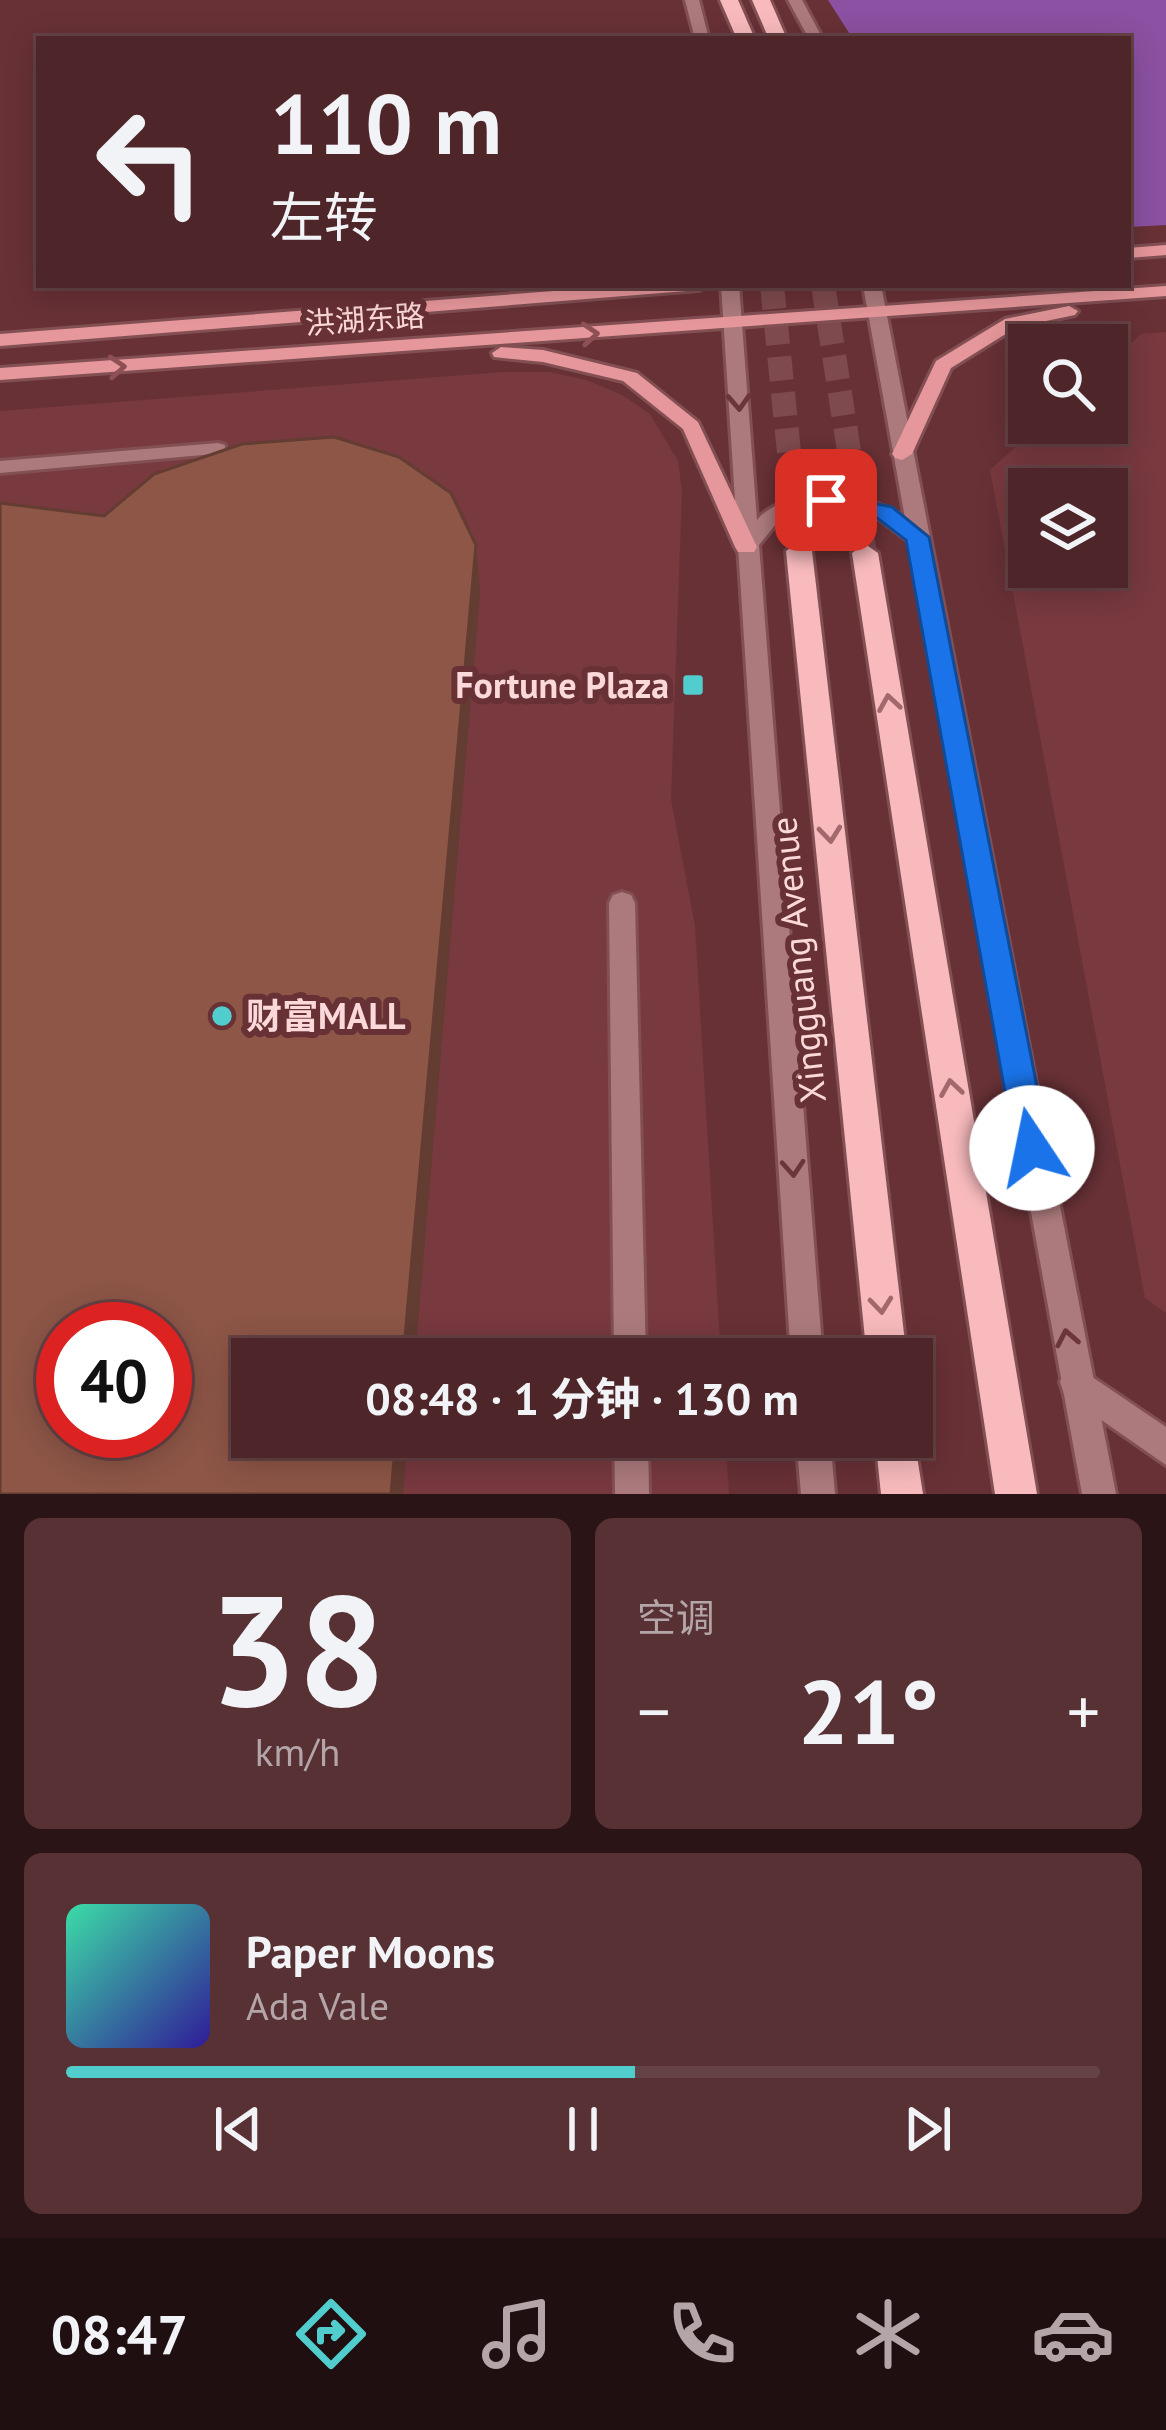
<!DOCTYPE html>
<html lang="zh">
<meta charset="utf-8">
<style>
:root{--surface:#4e2528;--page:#583134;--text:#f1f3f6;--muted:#b3a5a8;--line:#654245;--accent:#52cdce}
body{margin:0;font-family:"PT Sans","Noto Sans SC",sans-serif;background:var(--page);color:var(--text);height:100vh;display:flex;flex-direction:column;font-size:45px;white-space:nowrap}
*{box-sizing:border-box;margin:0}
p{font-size:39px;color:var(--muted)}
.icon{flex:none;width:66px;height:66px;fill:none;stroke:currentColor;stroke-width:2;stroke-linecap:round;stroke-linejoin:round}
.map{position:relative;height:1494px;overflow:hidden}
.panel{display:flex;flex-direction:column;gap:24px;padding:24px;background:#2b1416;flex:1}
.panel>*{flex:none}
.top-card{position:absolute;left:36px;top:36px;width:1095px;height:252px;border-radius:0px;box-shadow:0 6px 30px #0003,0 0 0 3px var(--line);background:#4e2528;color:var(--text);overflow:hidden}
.tools{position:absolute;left:1008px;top:324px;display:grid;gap:24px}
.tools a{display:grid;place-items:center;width:120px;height:120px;border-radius:0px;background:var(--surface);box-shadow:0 6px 30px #0003,0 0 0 3px var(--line);font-size:60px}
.speed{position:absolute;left:36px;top:1302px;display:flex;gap:24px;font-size:60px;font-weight:700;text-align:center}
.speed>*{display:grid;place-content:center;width:156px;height:156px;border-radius:50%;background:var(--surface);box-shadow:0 6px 30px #0003,0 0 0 3px var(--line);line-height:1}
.speed .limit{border:18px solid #d22;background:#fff;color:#111}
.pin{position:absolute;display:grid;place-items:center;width:102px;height:102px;color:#fff;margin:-51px;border-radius:24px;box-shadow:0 6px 18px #0006}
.me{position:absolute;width:132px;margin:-66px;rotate:349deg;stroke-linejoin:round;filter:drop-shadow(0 0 9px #0008)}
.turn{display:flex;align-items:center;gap:42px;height:252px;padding:0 36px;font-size:54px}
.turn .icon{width:156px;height:156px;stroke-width:2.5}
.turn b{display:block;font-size:84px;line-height:102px}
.big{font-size:90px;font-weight:700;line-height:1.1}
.panel .widget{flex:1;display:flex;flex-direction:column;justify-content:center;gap:18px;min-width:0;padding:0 42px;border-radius:18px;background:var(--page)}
.panel .dial{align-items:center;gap:0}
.dial b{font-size:156px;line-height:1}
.song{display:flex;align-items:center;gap:36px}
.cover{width:144px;height:144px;border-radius:18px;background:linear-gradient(135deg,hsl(160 70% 55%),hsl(250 70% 35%))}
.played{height:12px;border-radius:6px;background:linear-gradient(90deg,var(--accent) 55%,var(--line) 55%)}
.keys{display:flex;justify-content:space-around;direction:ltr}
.heat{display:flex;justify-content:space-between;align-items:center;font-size:66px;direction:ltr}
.panel .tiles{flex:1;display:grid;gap:24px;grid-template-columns:1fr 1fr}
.widget:last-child{grid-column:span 2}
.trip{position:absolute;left:231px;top:1338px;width:702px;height:120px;border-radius:0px;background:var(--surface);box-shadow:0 6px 30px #0003,0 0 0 3px var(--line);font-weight:700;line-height:120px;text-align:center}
.dock{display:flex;height:192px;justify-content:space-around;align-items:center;background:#1f0f10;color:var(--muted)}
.dock .icon{width:84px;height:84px}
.dock .on{color:var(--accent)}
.dock b{font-size:54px;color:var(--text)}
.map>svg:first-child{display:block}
</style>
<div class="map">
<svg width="1166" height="1494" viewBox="0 0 1166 1494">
<rect width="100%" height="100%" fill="#683136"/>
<g fill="#78393f" fill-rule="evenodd">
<path d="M1166 332V1313L1145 1298 990 470 1042 423H1107V365L1141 334ZM1029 489H1107V567H1029Z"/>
<path d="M503 372H549L587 380 622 395 650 414 678 461 682 491 671 799 695 926 721 1359H252V1437H725L729 1494H0V411ZM63 1329H165V1431H63Z"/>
</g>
<polygon fill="#8c51a2" points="828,0 1166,0 1166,225 1128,227 1128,39 853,39"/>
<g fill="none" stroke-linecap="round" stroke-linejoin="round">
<g stroke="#7e4a4e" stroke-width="24" stroke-dasharray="24 12" stroke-linecap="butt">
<polyline points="772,285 799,551"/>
<polyline points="823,285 865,553"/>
</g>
<defs>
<polygon id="service" points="218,443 225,445 225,453 0,473 0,461"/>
<g id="minor">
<polygon points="622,892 631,895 635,903 646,1359 614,1359 609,903 613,895"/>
<polygon points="1076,1366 1166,1427 1166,1465 1064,1394 1060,1382 1064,1370"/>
<polygon points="614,1437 648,1437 649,1494 615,1494"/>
</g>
<g id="tertiary">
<polygon points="685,0 699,0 709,39 695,39"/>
<polygon points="788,0 802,0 823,39 809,39"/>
<path d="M721 285H739L757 520C787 484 871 492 905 518L863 285H881L1116 1494H1082L910 542 877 517 827 507 781 518 759 545 823 1359H791Z"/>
<polygon points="796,1437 830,1437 835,1494 801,1494"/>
</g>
<g id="secondary">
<polygon points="1166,245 1166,255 1128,258 1128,248"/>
<polygon points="632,285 708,285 699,290 0,346 0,334"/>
<polygon points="1166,286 1166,296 0,380 0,368"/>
<polygon points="1069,306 1078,311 1075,315 1017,327 951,368 912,454 902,460 895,458 892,454 936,361 1005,319"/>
<polygon points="501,347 543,350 637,373 698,422 757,547 754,552 738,552 735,547 683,429 623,381 543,362 494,357 492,353"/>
</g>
<g id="primary">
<polygon points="720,0 738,0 755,39 737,39"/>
<polygon points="752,0 770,0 787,39 769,39"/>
<polygon points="799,542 812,551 907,1359 867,1359 786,551"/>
<polygon points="865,544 878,553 1037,1494 995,1494 852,553"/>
<polygon points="912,1425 923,1494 881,1494 875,1437 912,1437"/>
</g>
</defs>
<use href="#service" stroke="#824f53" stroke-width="6"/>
<use href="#minor" stroke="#824f53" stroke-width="6"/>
<use href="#tertiary" stroke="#824f53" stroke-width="6"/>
<use href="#secondary" stroke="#824f53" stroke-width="6"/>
<use href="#primary" stroke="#824f53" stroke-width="6"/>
<use href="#service" fill="#ac7a7d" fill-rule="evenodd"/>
<use href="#minor" fill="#ac7a7d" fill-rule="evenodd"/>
<use href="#tertiary" fill="#ac7a7d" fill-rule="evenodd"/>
<use href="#secondary" fill="#e6979b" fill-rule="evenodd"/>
<use href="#primary" fill="#f8babd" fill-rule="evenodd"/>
</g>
<g fill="#633c32">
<polygon points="476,545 480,592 415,1359 403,1359"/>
<polygon points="396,1437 408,1437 403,1494 391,1494"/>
</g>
<path fill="#8d5647" stroke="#633c32" stroke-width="3" fill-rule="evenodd" d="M334 437 399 457 451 493 476 545 403 1359H252V1437H396L391 1494H0V503L104 516 154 474 242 444ZM63 1329H165V1431H63Z"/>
<defs><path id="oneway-chevron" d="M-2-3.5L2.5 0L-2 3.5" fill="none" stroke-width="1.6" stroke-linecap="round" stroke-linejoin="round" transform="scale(3)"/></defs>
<g stroke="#8e5054">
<use href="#oneway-chevron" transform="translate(590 334) rotate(-4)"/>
<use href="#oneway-chevron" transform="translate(117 367) rotate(-4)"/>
</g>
<g stroke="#6b353a">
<use href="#oneway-chevron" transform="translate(739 402) rotate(87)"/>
<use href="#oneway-chevron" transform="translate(793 1168) rotate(86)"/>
<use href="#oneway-chevron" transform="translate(1067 1338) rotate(-101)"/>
</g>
<g stroke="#a2686c">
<use href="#oneway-chevron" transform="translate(889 703) rotate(-99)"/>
<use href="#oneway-chevron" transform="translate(830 834) rotate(84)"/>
<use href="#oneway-chevron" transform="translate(951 1088) rotate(-99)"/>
<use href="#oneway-chevron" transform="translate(881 1305) rotate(84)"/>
</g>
<polygon fill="#1a73e8" stroke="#114b97" stroke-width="3" points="826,493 892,507 929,537 1049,1148 1044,1159 1032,1163 1020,1159 1015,1148 906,540 877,518 818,506 818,495"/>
<g fill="#52cdce" stroke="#683136" stroke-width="4.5">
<rect x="681" y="673" width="24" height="24" rx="6"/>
<circle cx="222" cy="1016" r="12"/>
</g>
<g text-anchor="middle" stroke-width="12" stroke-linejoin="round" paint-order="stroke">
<g font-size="30" fill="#fbd8d9" stroke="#683136">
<text transform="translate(365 320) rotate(-4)" y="10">洪湖东路</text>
</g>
<g font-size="36" font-weight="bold" fill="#fbd8d9" stroke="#683136" text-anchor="end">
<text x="669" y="698">Fortune Plaza</text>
<text x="246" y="1029" text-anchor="start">财富MALL</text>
</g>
<g font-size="36" fill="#fbd8d9" stroke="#683136">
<text transform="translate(798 960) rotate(-96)" y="13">Xingguang Avenue</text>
</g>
</g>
</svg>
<div class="tools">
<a><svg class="icon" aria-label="search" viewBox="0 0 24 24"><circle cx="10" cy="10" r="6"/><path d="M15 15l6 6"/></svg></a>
<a><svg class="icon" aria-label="layers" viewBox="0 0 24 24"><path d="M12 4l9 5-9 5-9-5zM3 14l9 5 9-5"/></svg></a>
</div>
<div class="speed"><div class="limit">40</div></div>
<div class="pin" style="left:826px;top:500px;background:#d93025"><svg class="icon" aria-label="arrive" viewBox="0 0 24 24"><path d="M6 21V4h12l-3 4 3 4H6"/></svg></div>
<svg class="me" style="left:1032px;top:1148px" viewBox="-20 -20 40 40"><circle r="19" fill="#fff"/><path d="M0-13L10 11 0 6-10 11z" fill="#1a73e8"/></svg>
<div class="trip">08:48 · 1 分钟 · 130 m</div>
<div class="top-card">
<div class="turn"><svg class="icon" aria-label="left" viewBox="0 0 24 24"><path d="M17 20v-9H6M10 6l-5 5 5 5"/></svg><div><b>110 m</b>左转</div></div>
</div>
</div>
<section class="panel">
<div class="tiles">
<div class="widget dial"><b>38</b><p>km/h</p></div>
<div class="widget"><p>空调</p>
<div class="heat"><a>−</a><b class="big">21°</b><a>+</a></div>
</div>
<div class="widget">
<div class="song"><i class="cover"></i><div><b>Paper Moons</b><p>Ada Vale</p></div></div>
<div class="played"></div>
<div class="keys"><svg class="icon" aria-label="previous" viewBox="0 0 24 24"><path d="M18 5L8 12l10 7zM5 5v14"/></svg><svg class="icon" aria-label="pause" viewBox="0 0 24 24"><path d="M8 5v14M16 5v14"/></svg><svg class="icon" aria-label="next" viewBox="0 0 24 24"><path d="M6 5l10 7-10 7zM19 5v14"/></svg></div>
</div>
</div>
</section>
<nav class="dock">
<b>08:47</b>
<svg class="icon on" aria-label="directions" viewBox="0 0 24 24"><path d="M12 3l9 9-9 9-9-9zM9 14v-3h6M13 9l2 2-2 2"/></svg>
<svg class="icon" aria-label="music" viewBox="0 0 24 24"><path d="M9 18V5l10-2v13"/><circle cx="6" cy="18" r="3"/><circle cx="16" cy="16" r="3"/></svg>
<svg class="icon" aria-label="phone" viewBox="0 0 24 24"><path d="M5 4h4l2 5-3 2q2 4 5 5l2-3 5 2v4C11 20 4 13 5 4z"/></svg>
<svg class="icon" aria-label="climate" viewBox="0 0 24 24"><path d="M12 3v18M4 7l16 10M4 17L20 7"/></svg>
<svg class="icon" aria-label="car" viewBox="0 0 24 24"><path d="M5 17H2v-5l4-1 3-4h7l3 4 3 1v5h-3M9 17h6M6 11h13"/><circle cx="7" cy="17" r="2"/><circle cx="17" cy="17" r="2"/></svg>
</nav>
